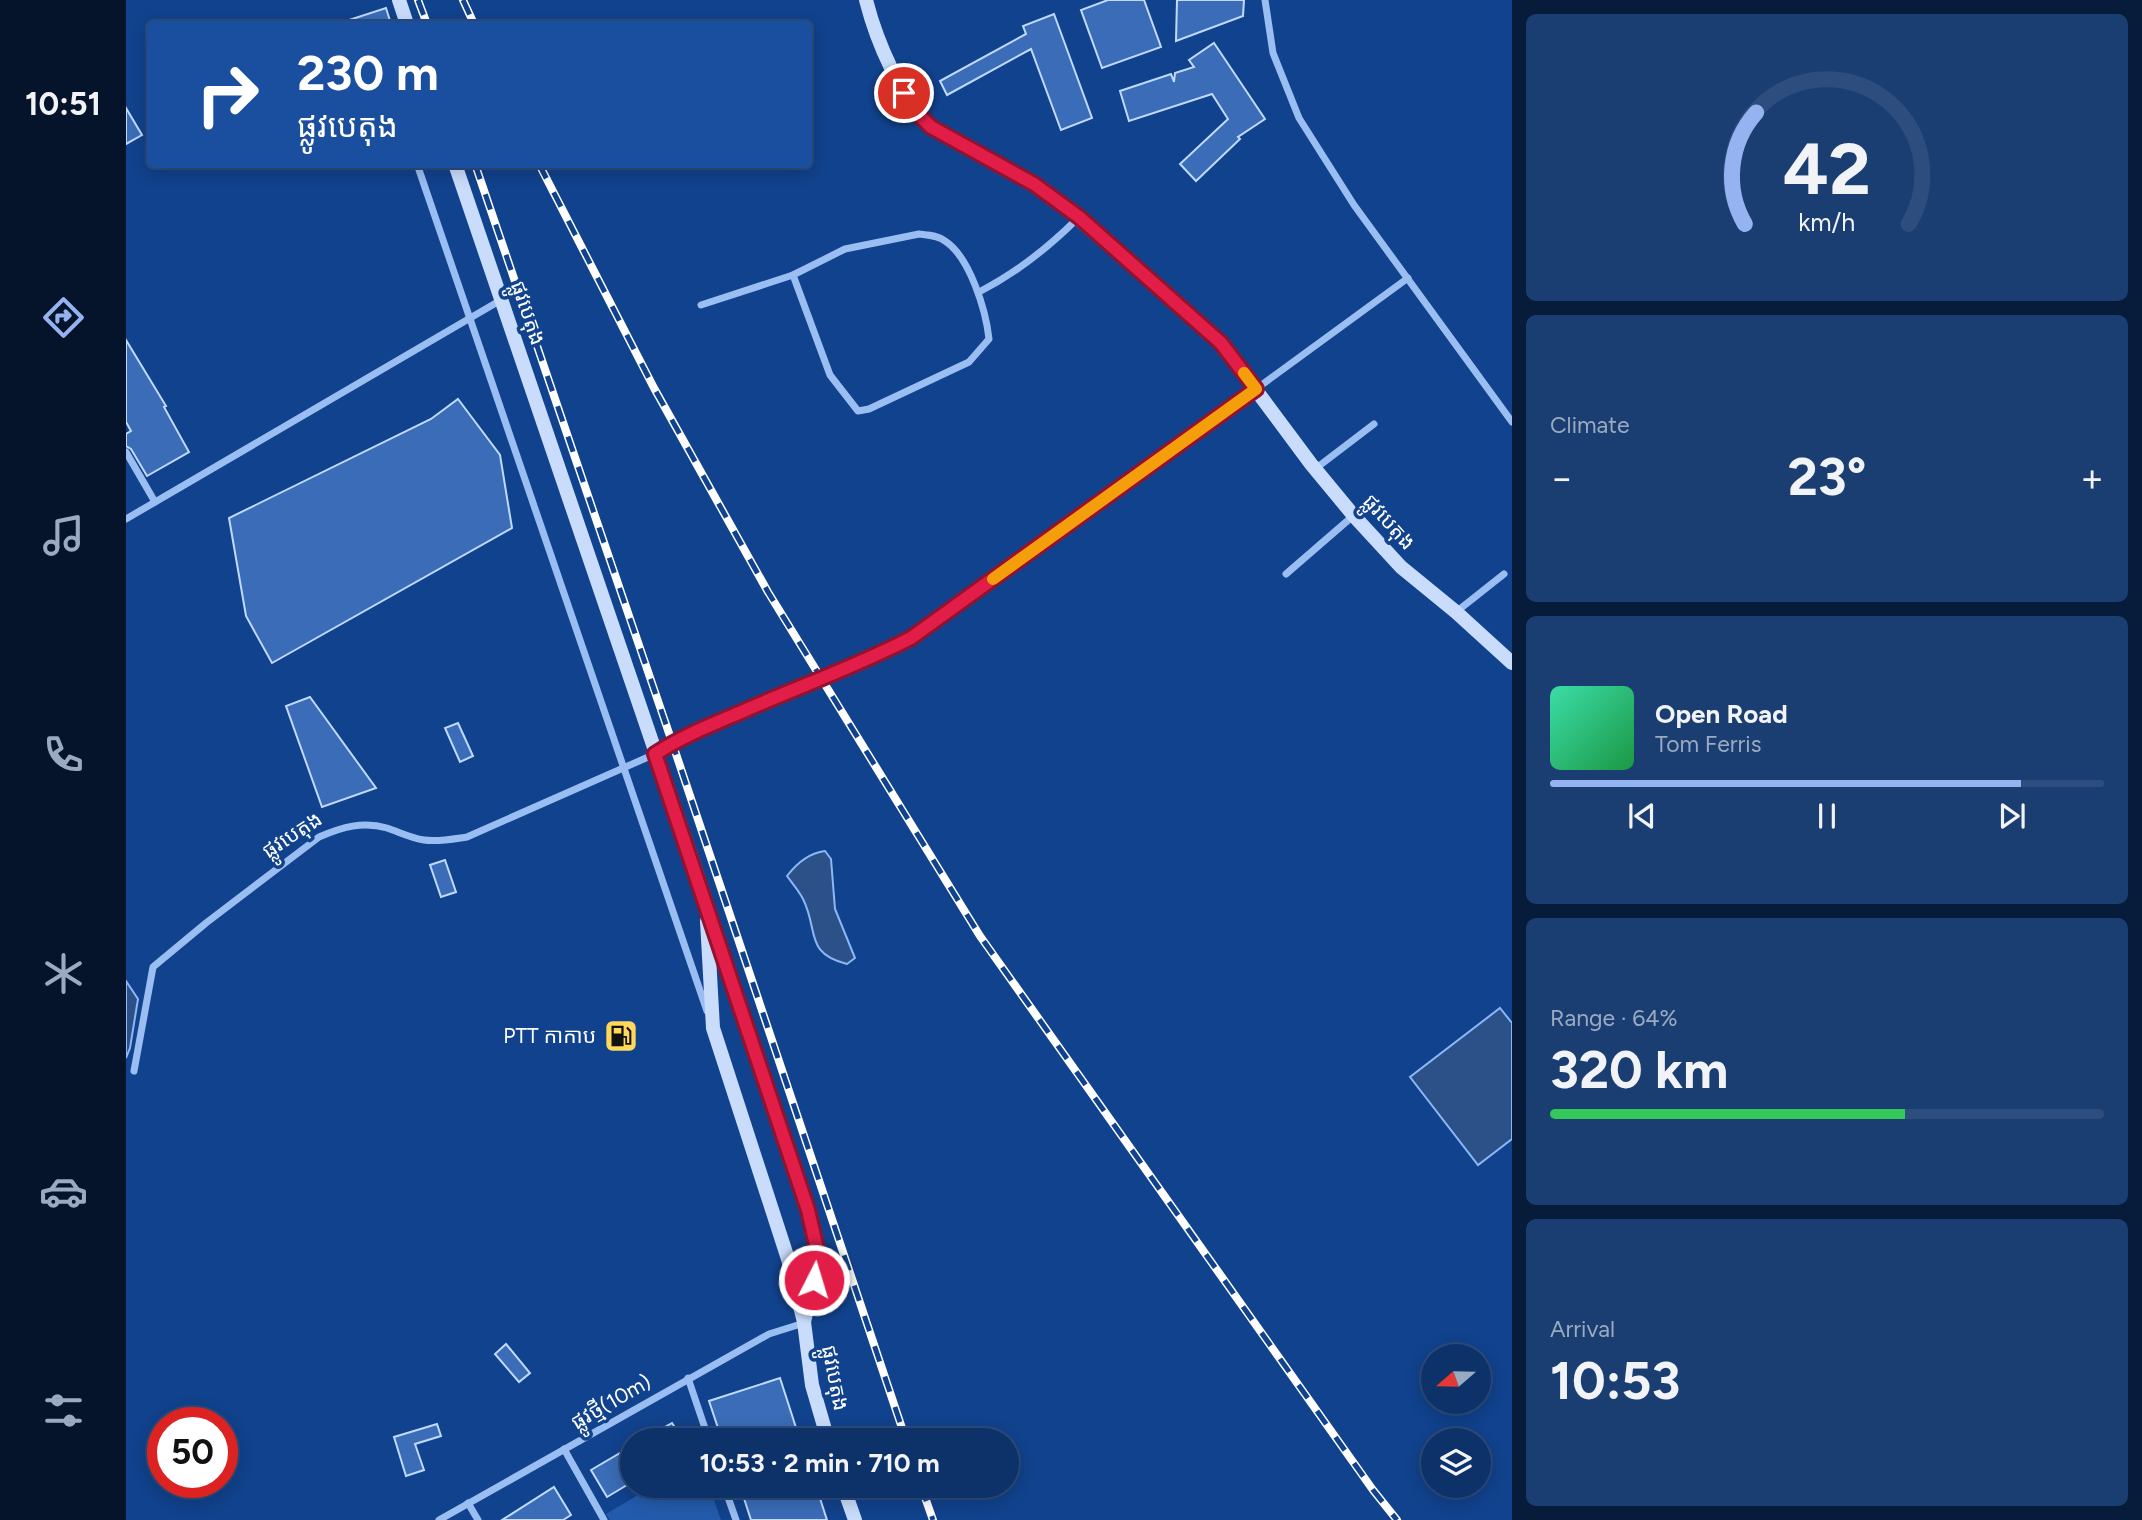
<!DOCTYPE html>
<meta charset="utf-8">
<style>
:root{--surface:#0d326a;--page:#1b3e72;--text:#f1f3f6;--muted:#9aaac1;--line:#2d4d7e;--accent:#95b2f1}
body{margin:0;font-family:Figtree,"Noto Sans Khmer",sans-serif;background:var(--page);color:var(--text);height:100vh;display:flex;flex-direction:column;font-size:26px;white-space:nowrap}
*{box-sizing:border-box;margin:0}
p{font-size:23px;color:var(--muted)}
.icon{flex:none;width:38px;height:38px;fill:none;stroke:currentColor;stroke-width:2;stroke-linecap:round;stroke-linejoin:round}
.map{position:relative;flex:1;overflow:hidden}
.details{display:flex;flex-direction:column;gap:14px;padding:14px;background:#071c3a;width:630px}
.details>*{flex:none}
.guide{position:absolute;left:21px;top:21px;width:665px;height:147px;border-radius:7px;box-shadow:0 4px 18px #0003,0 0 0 2px var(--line);background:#1a4fa0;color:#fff;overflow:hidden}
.needle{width:46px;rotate:250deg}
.buttons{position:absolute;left:1295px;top:1344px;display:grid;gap:14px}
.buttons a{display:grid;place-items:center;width:70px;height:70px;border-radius:50%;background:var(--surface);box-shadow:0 4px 18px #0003,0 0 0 2px var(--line);font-size:35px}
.speed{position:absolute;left:21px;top:1407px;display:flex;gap:14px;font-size:35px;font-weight:700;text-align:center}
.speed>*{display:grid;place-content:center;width:91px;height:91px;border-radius:50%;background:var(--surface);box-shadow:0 4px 18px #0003,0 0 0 2px var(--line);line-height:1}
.speed .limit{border:10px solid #d22;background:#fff;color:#111}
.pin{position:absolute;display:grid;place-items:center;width:60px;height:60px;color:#fff;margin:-30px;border:4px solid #fff;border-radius:50%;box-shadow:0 2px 7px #0007}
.me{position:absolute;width:77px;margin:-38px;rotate:5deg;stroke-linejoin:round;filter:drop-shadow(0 0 5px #0008)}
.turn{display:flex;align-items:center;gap:24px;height:147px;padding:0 35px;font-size:32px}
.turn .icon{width:91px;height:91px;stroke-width:2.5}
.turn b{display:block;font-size:49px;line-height:60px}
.big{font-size:52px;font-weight:700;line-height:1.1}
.details .card{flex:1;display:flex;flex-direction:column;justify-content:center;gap:10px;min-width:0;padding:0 24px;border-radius:10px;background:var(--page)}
.details .dial{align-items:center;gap:0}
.dial svg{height:182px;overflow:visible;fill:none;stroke:var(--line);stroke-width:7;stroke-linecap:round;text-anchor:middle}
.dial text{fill:var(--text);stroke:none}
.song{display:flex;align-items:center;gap:21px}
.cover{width:84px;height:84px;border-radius:10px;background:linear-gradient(135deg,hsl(160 70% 55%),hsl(140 70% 35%))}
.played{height:7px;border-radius:4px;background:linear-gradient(90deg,var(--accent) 85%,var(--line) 85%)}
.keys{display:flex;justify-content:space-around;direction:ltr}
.heat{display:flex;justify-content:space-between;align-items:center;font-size:38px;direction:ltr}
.charge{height:10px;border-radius:5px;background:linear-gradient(90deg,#34c759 64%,var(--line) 0)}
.trip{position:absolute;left:494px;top:1428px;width:399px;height:70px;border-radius:35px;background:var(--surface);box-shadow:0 4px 18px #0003,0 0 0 2px var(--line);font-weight:700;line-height:70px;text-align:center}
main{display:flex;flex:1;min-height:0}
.tabs{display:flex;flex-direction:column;width:126px;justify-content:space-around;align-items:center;background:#05142a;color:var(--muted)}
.tabs .icon{width:49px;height:49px}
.tabs .active{color:var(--accent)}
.tabs b{font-size:32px;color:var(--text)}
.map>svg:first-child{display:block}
</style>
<main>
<nav class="tabs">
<b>10:51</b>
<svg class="icon active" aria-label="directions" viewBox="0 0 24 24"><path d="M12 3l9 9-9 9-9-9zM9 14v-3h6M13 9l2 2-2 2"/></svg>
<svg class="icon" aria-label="music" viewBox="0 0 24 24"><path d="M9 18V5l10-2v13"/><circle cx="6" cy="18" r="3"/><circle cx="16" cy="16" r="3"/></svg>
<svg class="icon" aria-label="phone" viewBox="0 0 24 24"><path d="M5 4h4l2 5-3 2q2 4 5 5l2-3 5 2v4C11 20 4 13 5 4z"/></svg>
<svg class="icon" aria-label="climate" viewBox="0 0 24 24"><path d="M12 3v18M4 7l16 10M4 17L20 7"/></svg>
<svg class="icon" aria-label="car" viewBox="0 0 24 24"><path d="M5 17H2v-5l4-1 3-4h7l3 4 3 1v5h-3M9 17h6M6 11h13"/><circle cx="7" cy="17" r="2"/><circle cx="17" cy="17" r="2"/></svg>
<svg class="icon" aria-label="filters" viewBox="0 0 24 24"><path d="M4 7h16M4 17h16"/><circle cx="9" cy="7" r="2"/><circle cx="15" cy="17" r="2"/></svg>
</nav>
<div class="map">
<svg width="1386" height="1520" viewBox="0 0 1386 1520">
<rect width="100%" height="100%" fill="#11428d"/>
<polygon fill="#235bac" points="527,1486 583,1486 595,1520 484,1520 480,1514"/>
<g fill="#2c5189" stroke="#8bb8f5" stroke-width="2">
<path d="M699 851 705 859 709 909 729 958 721 964C678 953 693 931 677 899 673 891 666 883 661 876 671 863 683 853 699 851Z"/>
<polygon points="0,981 12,999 4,1048 0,1058"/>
<polygon points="1374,1008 1386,1023 1386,1139 1352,1165 1284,1077"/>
</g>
<g fill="#3a6cb7" stroke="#c1d9fd" stroke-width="2">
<polygon points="982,0 1018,0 1035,47 976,68 955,10"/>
<polygon points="1051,0 1118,0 1117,16 1050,41"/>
<polygon points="260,8 265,24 217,24 217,22"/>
<polygon points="928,14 966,118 935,130 905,49 821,95 814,81 900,34 897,26"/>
<polygon points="1088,43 1139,119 1112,137 1114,139 1070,181 1054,164 1102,119 1086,94 1003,121 994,91 1045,74 1048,82 1049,73 1068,67 1063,60"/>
<polygon points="0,108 16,135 0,144"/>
<polygon points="0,340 40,406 38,407 63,452 21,476 5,449 0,446 0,434 5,431 0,422"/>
<polygon points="332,399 374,455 386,528 146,663 120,616 103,518 305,419"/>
<polygon points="184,697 250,788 196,807 160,706"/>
<polygon points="332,723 347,756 334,762 319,728"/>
<polygon points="319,860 330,892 315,897 304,865"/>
<polygon points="380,1344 404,1373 393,1382 369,1354"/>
<polygon points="654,1378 674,1440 596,1440 583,1401"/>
<polygon points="546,1423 557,1440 516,1440"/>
<polygon points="311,1424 315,1436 289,1444 298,1470 280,1476 268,1437"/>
<polygon points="506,1446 506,1482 481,1497 465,1470"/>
<polygon points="614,1486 647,1486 650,1494 676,1486 690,1486 701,1520 625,1520"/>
<polygon points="428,1487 445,1515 437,1520 376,1520"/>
</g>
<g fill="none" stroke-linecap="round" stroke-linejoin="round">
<g stroke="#9abef2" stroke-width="7">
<polyline points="1139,0 1147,53 1173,118 1228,205 1386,422"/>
<polyline points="291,164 581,1011"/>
<path d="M793 234C802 235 812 235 819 241 844 257 860 311 863 339L843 362 743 409 732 411 704 375 667 275 719 249Z"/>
<path d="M853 292C890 273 923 247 952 218"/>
<polyline points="575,305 667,275"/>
<polyline points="1130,389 1282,278"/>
<polyline points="0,452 29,502"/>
<polyline points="1189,469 1248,424"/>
<polyline points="0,519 375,300"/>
<polyline points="1160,574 1227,516"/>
<polyline points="1330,612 1378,574"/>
<path d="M8 1071 27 967 80 923 193 837C216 827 237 821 261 828 273 832 285 838 298 840 312 842 327 839 341 837L529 754"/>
<polyline points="562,1378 583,1440"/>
<polyline points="438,1449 478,1520"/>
<polyline points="598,1486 610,1520"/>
<polyline points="342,1503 352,1520"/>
<polyline points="313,1520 643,1334 678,1323"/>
</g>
<g stroke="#c9dcfc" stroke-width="14">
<polyline points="273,0 281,24"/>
<path d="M740 0C751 43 774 96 805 127L925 195 1095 343 1185 464 1228 516 1275 567 1330 612 1386 663"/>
<polyline points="329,164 566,859 682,1210 693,1258 678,1322"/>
<path d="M529 754C551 739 577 729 601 718 662 691 725 669 785 638L1130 389"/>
<polyline points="581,921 587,1028 662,1259 678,1322 686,1385 702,1440"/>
<polyline points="717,1486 729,1520"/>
</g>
<defs>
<g id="rail">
<polyline points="292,0 301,24"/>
<polyline points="337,0 348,24"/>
<polyline points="349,164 546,742 780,1440"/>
<polyline points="413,164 528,388 642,592 854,936 1247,1490 1271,1520"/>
<polyline points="795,1486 807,1520"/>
</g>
</defs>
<use href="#rail" stroke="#fff" stroke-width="8"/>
<use href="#rail" stroke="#11428d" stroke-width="5" stroke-dasharray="16" stroke-linecap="butt"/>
</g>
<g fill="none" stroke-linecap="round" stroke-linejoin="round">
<defs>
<path id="route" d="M688 1280 693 1258 682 1210 529 754C553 738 580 727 606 716 666 689 727 668 785 638L1130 389 1095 343 953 217 908 184 805 127 790 112 778 93"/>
</defs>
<use href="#route" stroke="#92132f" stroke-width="18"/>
<use href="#route" stroke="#e11d48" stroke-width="12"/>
<polyline stroke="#f59e0b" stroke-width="12" points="867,579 1130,389 1118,373"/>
</g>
<defs>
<symbol id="fuel-square" viewBox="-11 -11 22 22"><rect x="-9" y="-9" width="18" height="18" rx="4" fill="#ffd75b" stroke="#11428d"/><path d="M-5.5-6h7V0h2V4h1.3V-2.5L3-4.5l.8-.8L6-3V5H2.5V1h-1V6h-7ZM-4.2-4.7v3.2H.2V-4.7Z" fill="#111"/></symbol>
</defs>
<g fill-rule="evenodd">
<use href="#fuel-square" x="476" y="1017" width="38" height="38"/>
</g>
<g text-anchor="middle" stroke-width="7" stroke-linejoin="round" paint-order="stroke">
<g font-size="21" fill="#fff" stroke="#11428d">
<text transform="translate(402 313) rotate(71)" y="7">ផ្លូវបេតុង</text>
<text transform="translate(1263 522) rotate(48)" y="7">ផ្លូវបេតុង</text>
<text transform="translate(166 835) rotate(-33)" y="7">ផ្លូវបេតុង</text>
<text transform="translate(709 1378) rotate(79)" y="7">ផ្លូវបេតុង</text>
<text transform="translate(485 1402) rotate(-30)" y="7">ផ្លូវថ្មី(10m)</text>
</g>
<g font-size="21" fill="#fff" stroke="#11428d" text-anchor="end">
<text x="470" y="1043">PTT កាកាប</text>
</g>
</g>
</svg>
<div class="buttons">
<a><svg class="needle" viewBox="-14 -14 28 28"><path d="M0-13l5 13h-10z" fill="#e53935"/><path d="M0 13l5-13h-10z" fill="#9aaac1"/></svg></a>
<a><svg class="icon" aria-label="layers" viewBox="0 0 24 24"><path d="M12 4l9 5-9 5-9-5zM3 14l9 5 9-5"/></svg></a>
</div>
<div class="speed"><div class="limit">50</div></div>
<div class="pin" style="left:778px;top:93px;background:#d93025"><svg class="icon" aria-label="arrive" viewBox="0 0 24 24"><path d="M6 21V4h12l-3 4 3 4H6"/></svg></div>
<svg class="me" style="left:688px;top:1280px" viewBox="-20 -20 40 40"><circle r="17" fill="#e11d48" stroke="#fff" stroke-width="3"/><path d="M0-11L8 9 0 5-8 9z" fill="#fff"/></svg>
<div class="trip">10:53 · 2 min · 710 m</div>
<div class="guide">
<div class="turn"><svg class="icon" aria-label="right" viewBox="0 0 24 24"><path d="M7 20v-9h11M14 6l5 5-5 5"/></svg><div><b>230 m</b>ផ្លូវបេតុង</div></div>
</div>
</div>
<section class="details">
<div class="card dial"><svg viewBox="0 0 100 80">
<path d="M14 69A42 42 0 1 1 86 69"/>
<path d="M14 69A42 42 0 0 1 19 20" stroke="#95b2f1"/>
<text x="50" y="56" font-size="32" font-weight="700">42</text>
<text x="50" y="72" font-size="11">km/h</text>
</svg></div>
<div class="card"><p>Climate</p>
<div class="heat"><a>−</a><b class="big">23°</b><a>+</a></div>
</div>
<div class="card">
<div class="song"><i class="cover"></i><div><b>Open Road</b><p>Tom Ferris</p></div></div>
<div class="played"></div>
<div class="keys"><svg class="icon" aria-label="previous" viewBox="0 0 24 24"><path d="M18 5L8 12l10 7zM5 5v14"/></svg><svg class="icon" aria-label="pause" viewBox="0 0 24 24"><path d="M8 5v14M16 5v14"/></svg><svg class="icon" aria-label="next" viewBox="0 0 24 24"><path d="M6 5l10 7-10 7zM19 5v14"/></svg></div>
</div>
<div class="card"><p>Range · 64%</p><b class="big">320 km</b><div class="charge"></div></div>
<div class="card"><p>Arrival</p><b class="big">10:53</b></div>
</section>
</main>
